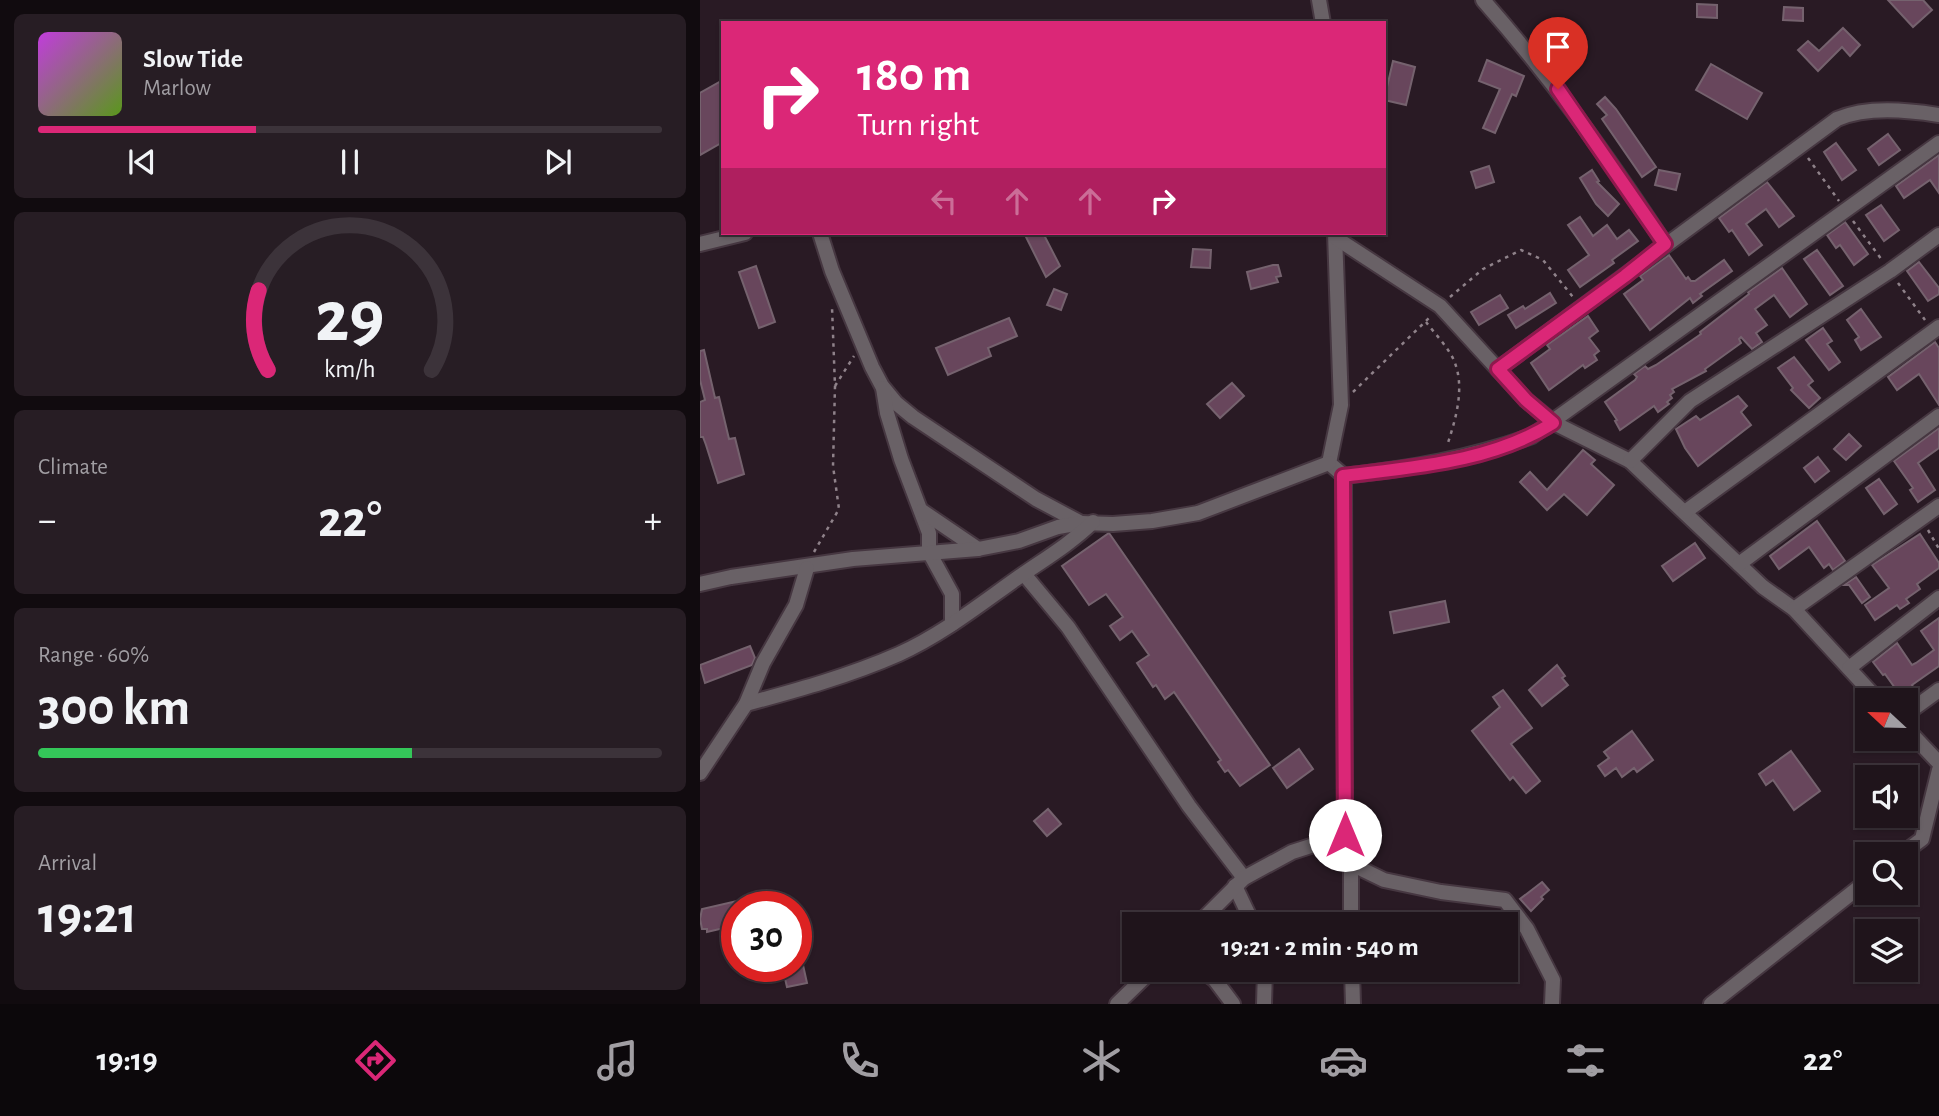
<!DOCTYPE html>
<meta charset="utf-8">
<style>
:root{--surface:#1f141b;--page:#271d24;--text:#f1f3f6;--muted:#a19ea3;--line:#3c333a;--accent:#db2777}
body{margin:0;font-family:"Alegreya Sans",sans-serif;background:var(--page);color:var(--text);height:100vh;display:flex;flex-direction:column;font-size:26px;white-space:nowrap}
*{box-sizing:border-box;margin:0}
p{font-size:23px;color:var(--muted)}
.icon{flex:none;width:38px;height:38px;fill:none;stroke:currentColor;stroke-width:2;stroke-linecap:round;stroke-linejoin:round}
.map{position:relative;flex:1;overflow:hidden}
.sheet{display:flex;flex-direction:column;gap:14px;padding:14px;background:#110b0f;width:700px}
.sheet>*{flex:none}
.banner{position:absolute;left:21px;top:21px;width:665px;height:214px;border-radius:0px;box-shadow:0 2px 5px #0004,0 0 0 2px var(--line);background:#db2777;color:#fff;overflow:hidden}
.needle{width:46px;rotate:292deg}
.tools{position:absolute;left:1155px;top:688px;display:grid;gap:14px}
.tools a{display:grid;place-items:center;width:63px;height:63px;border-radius:0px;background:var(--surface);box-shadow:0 2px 5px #0004,0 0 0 2px var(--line);font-size:35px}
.speed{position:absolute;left:21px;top:891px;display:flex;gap:14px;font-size:35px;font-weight:700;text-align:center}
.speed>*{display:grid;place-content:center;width:91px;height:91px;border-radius:50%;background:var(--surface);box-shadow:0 2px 5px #0004,0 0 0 2px var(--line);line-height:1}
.speed .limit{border:10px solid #d22;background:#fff;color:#111}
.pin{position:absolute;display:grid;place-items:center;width:60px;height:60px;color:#fff;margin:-72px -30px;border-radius:50% 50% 50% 0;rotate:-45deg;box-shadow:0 0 7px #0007}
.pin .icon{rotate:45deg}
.me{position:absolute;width:77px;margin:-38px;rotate:0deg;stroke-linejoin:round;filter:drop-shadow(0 0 5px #0008)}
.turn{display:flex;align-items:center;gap:24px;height:147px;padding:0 21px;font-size:32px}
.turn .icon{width:91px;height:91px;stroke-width:2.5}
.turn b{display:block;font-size:49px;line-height:60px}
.lanes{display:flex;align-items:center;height:66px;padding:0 21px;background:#0003;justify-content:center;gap:35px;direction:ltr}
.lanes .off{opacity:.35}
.big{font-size:52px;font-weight:700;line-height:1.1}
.sheet .card{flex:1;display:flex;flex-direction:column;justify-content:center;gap:10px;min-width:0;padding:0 24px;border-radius:10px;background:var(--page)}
.sheet .dial{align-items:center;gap:0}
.dial svg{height:182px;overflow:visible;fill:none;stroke:var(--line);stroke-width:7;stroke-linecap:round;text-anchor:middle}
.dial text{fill:var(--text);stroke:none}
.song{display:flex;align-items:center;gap:21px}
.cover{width:84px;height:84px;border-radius:10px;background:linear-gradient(135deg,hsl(290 70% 55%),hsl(90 70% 35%))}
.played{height:7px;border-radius:4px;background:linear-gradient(90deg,var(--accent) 35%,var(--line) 35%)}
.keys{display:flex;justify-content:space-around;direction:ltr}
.heat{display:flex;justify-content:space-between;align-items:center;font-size:38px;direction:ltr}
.charge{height:10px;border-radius:5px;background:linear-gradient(90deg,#34c759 60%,var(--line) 0)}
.trip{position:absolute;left:422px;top:912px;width:396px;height:70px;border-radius:0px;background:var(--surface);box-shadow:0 2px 5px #0004,0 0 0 2px var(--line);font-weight:700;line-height:70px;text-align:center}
.tabs{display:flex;height:112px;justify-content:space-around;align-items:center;background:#0c080b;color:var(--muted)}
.tabs .icon{width:49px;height:49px}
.tabs .current{color:var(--accent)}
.tabs b{font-size:32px;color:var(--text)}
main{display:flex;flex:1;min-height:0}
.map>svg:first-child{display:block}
</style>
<main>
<section class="sheet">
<div class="card">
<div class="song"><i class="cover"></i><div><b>Slow Tide</b><p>Marlow</p></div></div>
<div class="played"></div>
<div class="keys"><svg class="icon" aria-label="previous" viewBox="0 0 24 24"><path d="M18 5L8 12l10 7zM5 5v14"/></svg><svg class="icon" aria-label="pause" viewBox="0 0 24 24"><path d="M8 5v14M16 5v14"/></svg><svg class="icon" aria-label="next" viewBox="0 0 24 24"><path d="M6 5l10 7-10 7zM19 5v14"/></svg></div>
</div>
<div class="card dial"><svg viewBox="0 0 100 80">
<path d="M14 69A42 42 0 1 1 86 69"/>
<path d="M14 69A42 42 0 0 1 10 34" stroke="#db2777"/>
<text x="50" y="56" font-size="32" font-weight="700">29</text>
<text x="50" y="72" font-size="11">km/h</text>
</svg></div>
<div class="card"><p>Climate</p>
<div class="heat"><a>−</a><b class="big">22°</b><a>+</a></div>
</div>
<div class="card"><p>Range · 60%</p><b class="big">300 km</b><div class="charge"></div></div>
<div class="card"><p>Arrival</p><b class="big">19:21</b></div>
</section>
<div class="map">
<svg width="1239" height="1004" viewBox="0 0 1239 1004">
<rect width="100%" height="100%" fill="#291a24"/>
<g fill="#68465c" stroke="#75626e" stroke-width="2">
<polygon points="1188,0 1223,0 1232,10 1213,27"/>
<polygon points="997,4 1017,5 1017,18 997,17"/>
<polygon points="1084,7 1103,8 1103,21 1083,20"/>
<polygon points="1143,28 1160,45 1150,56 1142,47 1118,71 1098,50 1108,41 1119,51"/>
<polygon points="787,60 824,76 816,96 812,94 795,133 783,128 800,89 779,81"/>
<polygon points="693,61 715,67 706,105 684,100"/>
<polygon points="1011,64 1062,93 1047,119 996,90"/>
<polygon points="23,80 23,142 0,155 0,93"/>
<polygon points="905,97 916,109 956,167 942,177 902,119 907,115 897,104"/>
<polygon points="1188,134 1200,150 1179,165 1168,149"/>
<polygon points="1136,143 1156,170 1142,180 1124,152"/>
<polygon points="1239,155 1239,193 1230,180 1204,198 1196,186"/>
<polygon points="789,166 794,182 776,188 771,172"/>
<polygon points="892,170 899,181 897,182 919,204 908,216 896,204 880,178"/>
<polygon points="959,170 980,174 976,190 955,185"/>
<polygon points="1067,182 1094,216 1079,227 1066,209 1046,224 1062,245 1049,255 1032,230 1029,232 1019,218"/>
<polygon points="1181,205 1199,230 1184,241 1166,215"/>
<polygon points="880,217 893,236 907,225 917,239 929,230 938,241 912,260 914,263 880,287 868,270 889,255 868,225"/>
<polygon points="1145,222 1168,254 1154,265 1140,245 1136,248 1127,235"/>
<polygon points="324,233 343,233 360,266 346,277"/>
<polygon points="493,249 511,250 510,268 491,267"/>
<polygon points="1117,250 1143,286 1130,295 1104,259"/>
<polygon points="969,255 986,279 988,277 991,281 995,281 1024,260 1032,271 1000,294 1002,296 993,303 990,298 950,330 924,294 943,280 940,276"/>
<polygon points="1219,262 1239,288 1239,294 1228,301 1207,271"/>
<polygon points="573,265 578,265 581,276 576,277 578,282 551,289 547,272"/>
<polygon points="56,266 75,322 59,328 39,272"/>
<polygon points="1082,268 1107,304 1090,317 1074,295 1055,309 1067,325 1056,333 1062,342 1052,349 1041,337 1039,339 1041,343 1005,369 1006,371 972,389 974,392 970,395 972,398 967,402 969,404 958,412 954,406 920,430 915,421 917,420 905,402 935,380 937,377 934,374 945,366 948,369 956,365 1001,334 1000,332 1049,294 1048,292"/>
<polygon points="354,289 367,294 361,310 347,305"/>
<polygon points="850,293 856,303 816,328 808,315 823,306 825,309"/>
<polygon points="800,295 808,308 779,325 771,312"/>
<polygon points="1161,309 1181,337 1161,350 1155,340 1159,337 1147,320"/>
<polygon points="888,316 898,331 889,338 899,351 894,355 897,360 885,368 883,365 849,390 831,363 850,349 847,345"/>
<polygon points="309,318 317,336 288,348 291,356 248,375 236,348"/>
<polygon points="1123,328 1132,341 1127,344 1140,362 1129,370 1106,340"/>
<polygon points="1235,342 1239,348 1239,405 1219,374 1197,390 1188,377"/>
<polygon points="4,350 15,398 19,397 29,439 35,438 44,474 18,483 6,445 3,437 0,437 0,402 5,400 0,380 0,351"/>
<polygon points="1094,357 1113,381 1108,385 1120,398 1109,408 1091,390 1093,388 1078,368"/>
<polygon points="532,383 544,396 520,418 507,404"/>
<polygon points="1038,396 1047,406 1041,412 1051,425 998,466 985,448 976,429 996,416 1000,420"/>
<polygon points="1239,428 1239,448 1218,463 1235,490 1218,502 1210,490 1213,488 1194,461"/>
<polygon points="1149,434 1161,446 1146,460 1134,449"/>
<polygon points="883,450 895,460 891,464 914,485 887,515 864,494 847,510 820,482 830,472 847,490"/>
<polygon points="1118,457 1129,471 1115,482 1104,468"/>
<polygon points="1179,479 1197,504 1184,514 1166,488"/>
<polygon points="1117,521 1145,561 1133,570 1129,564 1124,568 1109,547 1079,569 1070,556"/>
<polygon points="409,533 570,765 540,786 528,770 525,772 518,762 521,760 474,692 465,699 456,685 453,687 437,663 449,655 432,631 420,640 410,626 423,617 406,594 389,605 362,566"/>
<polygon points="1220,534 1239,563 1239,568 1217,584 1220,589 1206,599 1209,603 1200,609 1197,605 1175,620 1165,605 1189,588 1172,565"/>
<polygon points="995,543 1005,558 973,581 962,566"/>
<polygon points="1156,577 1170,597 1162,603 1149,585 1144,585"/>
<polygon points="745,601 749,622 694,633 690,612"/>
<polygon points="1239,618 1239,666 1212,685 1215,690 1207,695 1205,692 1200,695 1185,674 1183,675 1173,662 1197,643 1212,665 1216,663 1234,650 1221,631"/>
<polygon points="50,646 55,658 52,665 5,683 0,665"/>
<polygon points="857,665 865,676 862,678 868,685 842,706 829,690"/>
<polygon points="803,690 832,728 811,744 840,781 826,793 813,777 810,780 772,731 800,707 793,697"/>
<polygon points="932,731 953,760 937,772 934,768 922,777 916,768 905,776 898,766 909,758 904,752"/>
<polygon points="599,749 613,769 587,788 573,768"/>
<polygon points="1091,751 1120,791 1094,810 1073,780 1066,785 1059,774"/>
<polygon points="348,809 361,824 347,836 334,821"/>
<polygon points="842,882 849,890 841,897 843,899 831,911 820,899"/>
<polygon points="37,901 37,925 7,932 7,929 2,929 0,919 2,909"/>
<polygon points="103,965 107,983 87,987 83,970"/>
</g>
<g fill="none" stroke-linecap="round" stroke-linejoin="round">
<defs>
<g id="street">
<polyline points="619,0 623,23"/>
<path d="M783 0C851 77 909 159 965 244"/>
<polyline points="120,233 132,271 172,367 182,386 196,403 213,417 336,499 381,523"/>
<polyline points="635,233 641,405 629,463 644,476 645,835 651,864 651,924"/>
<polyline points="636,238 740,306 826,400 854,423 930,461 1063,587 1094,609 1178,700"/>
<polyline points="0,244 45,233"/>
<path d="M798 369 1137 119C1167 106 1207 110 1239 115"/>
<polyline points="183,388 187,413 201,459 229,533 229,552 252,594 252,624"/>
<polyline points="930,461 990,401 1190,271 1239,235"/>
<path d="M644 476C711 468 768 459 832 436L1239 143"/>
<polyline points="222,511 278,549"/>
<polyline points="985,512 1239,327"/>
<polyline points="1039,564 1239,416"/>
<polyline points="324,574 368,627 489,806 544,878"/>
<polyline points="0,584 31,577 153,559 278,549 319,541 358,527 381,523 413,524 452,521 498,513 629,463"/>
<polyline points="1094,609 1239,506"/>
<polyline points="1149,668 1239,598"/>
<path d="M46 704C98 690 149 676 199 654 241 635 278 606 316 579 343 560 369 545 393 522"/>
<polyline points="1206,714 1239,690"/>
<polyline points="1206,728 1239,763"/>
<polyline points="0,773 46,704 63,663 96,605 107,568"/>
<polyline points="1202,854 1222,839 1239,770"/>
<polyline points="651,864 684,880 741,892 805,900 827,929 853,980 852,1004"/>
<polyline points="535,886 553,924"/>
<polyline points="498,924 544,878 592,852 645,835"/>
<polyline points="502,970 515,980 533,1004"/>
<polyline points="652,970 653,1004"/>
<polyline points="417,1004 452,970"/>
<polyline points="564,1004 565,970"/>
<polyline points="1011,1004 1167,881"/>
</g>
</defs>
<use href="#street" stroke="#463741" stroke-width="18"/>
<g stroke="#8f828a" stroke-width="2.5" stroke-dasharray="3.5 5" stroke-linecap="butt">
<polyline points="1108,158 1139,201"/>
<polyline points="1153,221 1182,260"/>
<polyline points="1198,283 1225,320"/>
<polyline points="750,297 783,269 821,250 843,260 873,297"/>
<path d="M726 322C735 334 750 349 755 363 765 390 755 421 747 446"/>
<polyline points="135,386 154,356"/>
<polyline points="653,392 731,316"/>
<polyline points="1228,530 1239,549"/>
<polyline points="114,552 139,509 133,466 135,386 132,307"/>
</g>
<use href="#street" stroke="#696166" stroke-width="14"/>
</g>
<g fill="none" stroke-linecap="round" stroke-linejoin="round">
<defs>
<path id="route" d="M645 835 643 476C714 467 792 462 853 423L826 400 798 369 925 276 965 244 858 89"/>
</defs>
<use href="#route" stroke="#8e194d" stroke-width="18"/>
<use href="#route" stroke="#db2777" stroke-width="12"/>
</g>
</svg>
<div class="tools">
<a><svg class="needle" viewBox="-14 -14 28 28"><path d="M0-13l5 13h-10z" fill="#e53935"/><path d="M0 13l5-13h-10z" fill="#a19ea3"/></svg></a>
<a><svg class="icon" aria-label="sound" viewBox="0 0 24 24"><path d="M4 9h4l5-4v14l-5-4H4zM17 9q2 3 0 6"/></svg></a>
<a><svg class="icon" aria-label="search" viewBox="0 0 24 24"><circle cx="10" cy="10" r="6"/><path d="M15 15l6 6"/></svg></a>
<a><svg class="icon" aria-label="layers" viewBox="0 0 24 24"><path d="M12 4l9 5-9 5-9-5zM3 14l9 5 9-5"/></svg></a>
</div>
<div class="speed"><div class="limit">30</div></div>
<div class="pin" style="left:858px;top:89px;background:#d93025"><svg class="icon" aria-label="arrive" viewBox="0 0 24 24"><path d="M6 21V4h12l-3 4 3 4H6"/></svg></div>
<svg class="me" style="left:645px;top:835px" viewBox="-20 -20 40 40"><circle r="19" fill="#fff"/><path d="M0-13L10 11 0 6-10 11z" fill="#db2777"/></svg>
<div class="trip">19:21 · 2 min · 540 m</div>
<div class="banner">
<div class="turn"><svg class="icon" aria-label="right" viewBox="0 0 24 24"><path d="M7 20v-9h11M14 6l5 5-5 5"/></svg><div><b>180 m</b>Turn right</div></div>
<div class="lanes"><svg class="icon off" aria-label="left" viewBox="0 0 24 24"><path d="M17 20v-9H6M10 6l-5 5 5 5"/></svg><svg class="icon off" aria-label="ahead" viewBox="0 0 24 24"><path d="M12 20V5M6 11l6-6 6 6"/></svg><svg class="icon off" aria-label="ahead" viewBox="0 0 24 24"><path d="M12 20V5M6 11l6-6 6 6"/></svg><svg class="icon" aria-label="right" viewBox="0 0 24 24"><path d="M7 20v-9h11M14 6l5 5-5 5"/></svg></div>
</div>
</div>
</main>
<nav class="tabs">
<b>19:19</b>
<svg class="icon current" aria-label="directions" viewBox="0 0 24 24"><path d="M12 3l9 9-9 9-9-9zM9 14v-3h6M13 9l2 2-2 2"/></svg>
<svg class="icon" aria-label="music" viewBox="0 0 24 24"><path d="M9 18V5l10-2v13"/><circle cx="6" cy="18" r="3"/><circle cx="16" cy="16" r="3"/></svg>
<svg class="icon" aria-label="phone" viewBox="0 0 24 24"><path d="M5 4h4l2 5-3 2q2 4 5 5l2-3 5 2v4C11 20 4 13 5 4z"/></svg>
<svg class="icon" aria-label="climate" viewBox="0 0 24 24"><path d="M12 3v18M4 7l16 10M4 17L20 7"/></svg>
<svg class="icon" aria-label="car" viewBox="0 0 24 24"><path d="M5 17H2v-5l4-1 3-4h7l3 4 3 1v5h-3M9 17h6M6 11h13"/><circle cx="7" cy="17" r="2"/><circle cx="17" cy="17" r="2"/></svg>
<svg class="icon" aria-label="filters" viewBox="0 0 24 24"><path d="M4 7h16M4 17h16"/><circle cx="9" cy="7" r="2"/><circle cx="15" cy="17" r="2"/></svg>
<b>22°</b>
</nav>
